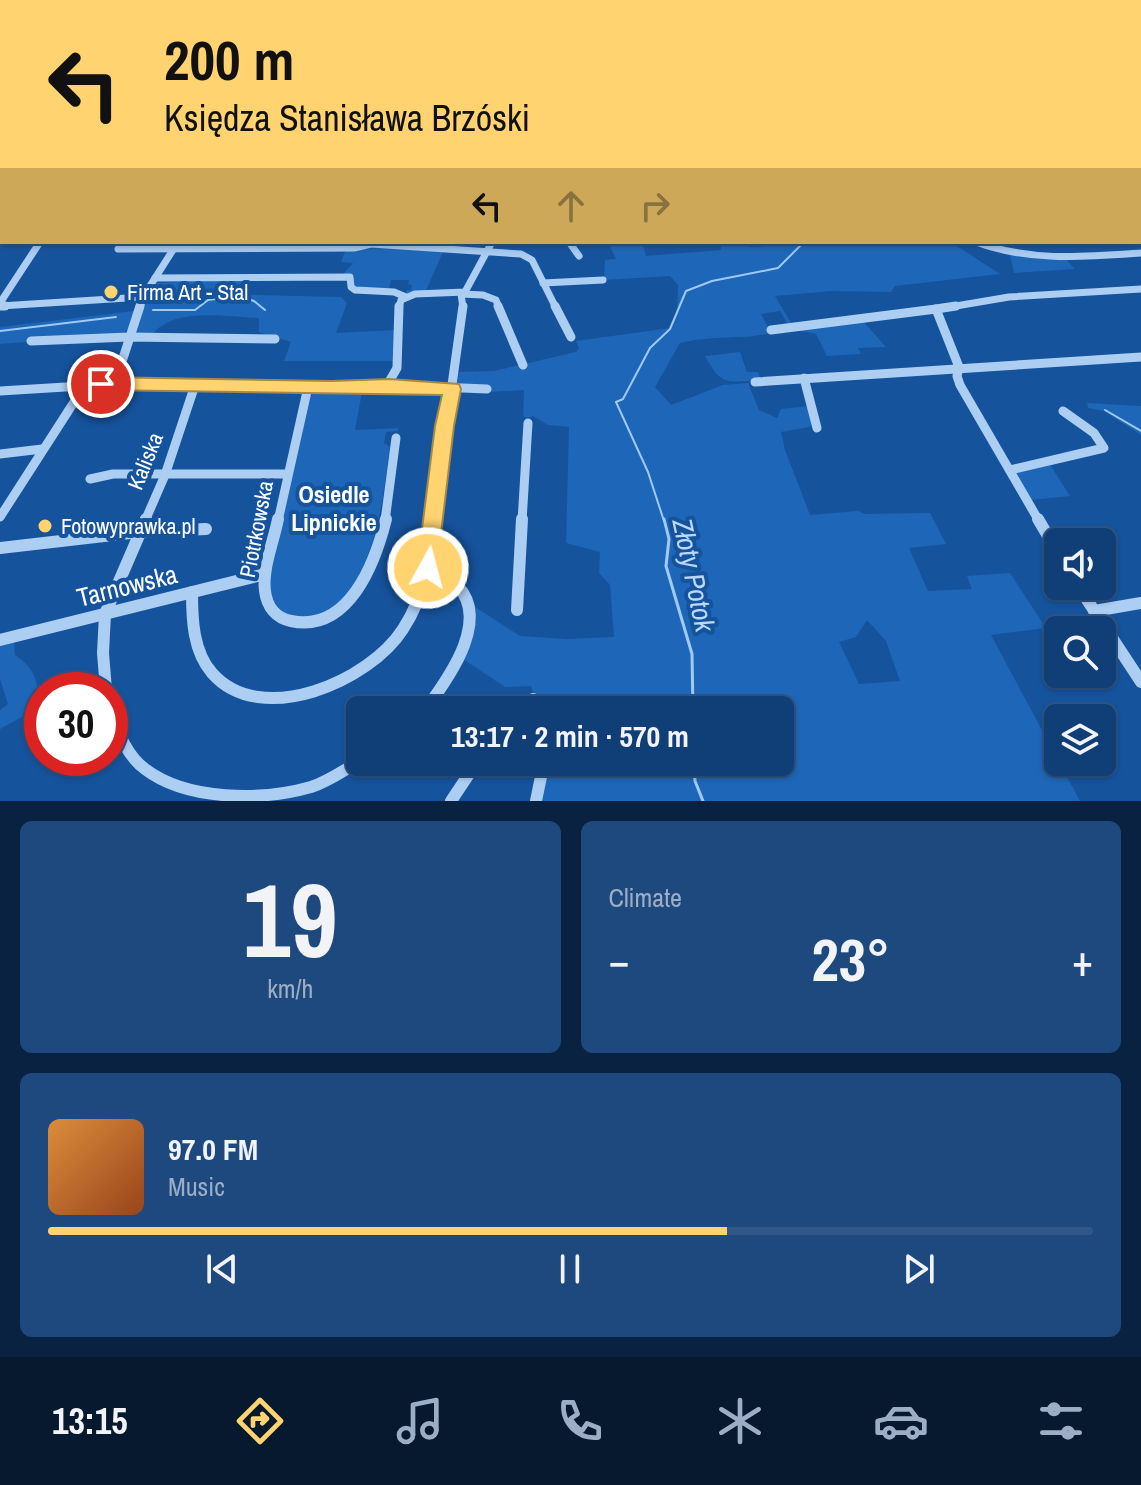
<!DOCTYPE html>
<meta charset="utf-8">
<style>
:root{--surface:#103e76;--page:#1e497e;--text:#f1f3f6;--muted:#9caec5;--line:#305788;--accent:#ffd36f}
body{margin:0;font-family:"Archivo Narrow",sans-serif;background:var(--page);color:var(--text);height:100vh;display:flex;flex-direction:column;font-size:30px;white-space:nowrap}
*{box-sizing:border-box;margin:0}
p{font-size:26px;color:var(--muted)}
.icon{flex:none;width:44px;height:44px;fill:none;stroke:currentColor;stroke-width:2;stroke-linecap:round;stroke-linejoin:round}
.map{position:relative;height:801px;overflow:hidden}
.panel{display:flex;flex-direction:column;gap:20px;padding:20px;background:#092241;flex:1}
.panel>*{flex:none}
.top-card{position:absolute;left:0px;top:0px;width:1142px;height:244px;box-shadow:0 2px 6px #0004,0 0 0 2px var(--line);background:#ffd36f;color:#111;overflow:hidden}
.fabs{position:absolute;left:1044px;top:528px;display:grid;gap:16px}
.fabs a{display:grid;place-items:center;width:72px;height:72px;border-radius:12px;background:var(--surface);box-shadow:0 2px 6px #0004,0 0 0 2px var(--line);font-size:40px}
.speed{position:absolute;left:24px;top:672px;display:flex;gap:16px;font-size:40px;font-weight:700;text-align:center}
.speed>*{display:grid;place-content:center;width:104px;height:104px;border-radius:50%;background:var(--surface);box-shadow:0 2px 6px #0004,0 0 0 2px var(--line);line-height:1}
.speed .limit{border:12px solid #d22;background:#fff;color:#111}
.pin{position:absolute;display:grid;place-items:center;width:68px;height:68px;color:#fff;margin:-34px;border:4px solid #fff;border-radius:50%;box-shadow:0 2px 8px #0007}
.me{position:absolute;width:88px;margin:-44px;rotate:7deg;stroke-linejoin:round;filter:drop-shadow(0 0 6px #0008)}
.turn{display:flex;align-items:center;gap:28px;height:168px;padding:0 32px;font-size:36px}
.turn .icon{width:104px;height:104px;stroke-width:2.5}
.turn b{display:block;font-size:56px;line-height:68px}
.lanes{display:flex;align-items:center;height:76px;padding:0 32px;background:#0003;justify-content:center;gap:40px;direction:ltr}
.lanes .off{opacity:.35}
.big{font-size:60px;font-weight:700;line-height:1.1}
.panel .widget{flex:1;display:flex;flex-direction:column;justify-content:center;gap:12px;min-width:0;padding:0 28px;border-radius:12px;background:var(--page)}
.panel .dial{align-items:center;gap:0}
.dial b{font-size:104px;line-height:1}
.song{display:flex;align-items:center;gap:24px}
.cover{width:96px;height:96px;border-radius:12px;background:linear-gradient(135deg,hsl(30 70% 55%),hsl(20 70% 35%))}
.played{height:8px;border-radius:4px;background:linear-gradient(90deg,var(--accent) 65%,var(--line) 65%)}
.keys{display:flex;justify-content:space-around;direction:ltr}
.heat{display:flex;justify-content:space-between;align-items:center;font-size:44px;direction:ltr}
.panel .tiles{flex:1;display:grid;gap:20px;grid-template-columns:1fr 1fr}
.widget:last-child{grid-column:span 2}
.trip{position:absolute;left:346px;top:696px;width:448px;height:80px;border-radius:12px;background:var(--surface);box-shadow:0 2px 6px #0004,0 0 0 2px var(--line);font-weight:700;line-height:80px;text-align:center}
.menu{display:flex;height:128px;justify-content:space-around;align-items:center;background:#06192f;color:var(--muted)}
.menu .icon{width:56px;height:56px}
.menu .on{color:var(--accent)}
.menu b{font-size:36px;color:var(--text)}
.map>svg:first-child{display:block}
</style>
<div class="map">
<svg width="1141" height="801" viewBox="0 0 1141 801">
<rect width="100%" height="100%" fill="#16539d"/>
<g fill="#1e66b7" fill-rule="evenodd">
<path d="M608 242H642L646 256 721 250V242H744L750 247 766 246 764 242H951L1000 274 895 286 891 292 832 291 775 296 793 326H789L780 311 761 314 770 331 861 319 886 347 858 348 861 354 827 356 816 334C791 326 767 336 741 337 717 338 702 338 680 343L655 387 671 405 723 385 748 383 759 410 777 418 781 409 810 406 814 421 809 427 781 432 785 450 810 515 858 511 865 514 930 513 946 544 909 548 928 591 972 589 967 576 1010 573 1046 628 991 635 1080 801H541L547 762H780V710H539L531 686 505 687 463 659 475 607 520 636 567 639 614 637 610 585 599 573 600 552 566 543 569 427 548 425 533 416 527 418 523 416 524 390 488 392 456 384 459 372 494 371 576 352 579 348 576 341 670 328 677 312 678 285 670 276 604 280 605 260 616 259ZM867 620 886 641 900 681 859 684 839 642 856 637Z"/>
<polygon points="445,247 425,293 407,294 406,290 411,290 412,285 408,284 409,280 391,280 389,289 356,289 344,273 353,263 341,262 346,249"/>
<polygon points="1010,255 1065,258 1075,269 1014,273"/>
<path d="M243 279 237 292 251 295 341 297 347 303 336 333 396 330 394 361H284L291 342 259 332V318C225 317 173 306 151 336L136 333 145 301 157 283Z"/>
<polygon points="134,311 128,329 122,334 0,344 0,327"/>
<path d="M740 352 747 372H758L761 380C728 381 723 389 705 356Z"/>
<path d="M315 392H362L355 430 398 428V431L386 432 384 443 390 447C383 499 379 538 354 585 333 623 269 637 270 577L306 401Z"/>
<polygon points="1087,403 1141,406 1141,435 1104,411 1088,408"/>
<polygon points="1049,463 1070,496 1031,500 1016,475 1017,471 1047,466"/>
<path d="M14 640 15 655C37 669 37 683 40 707L0 729V710L8 704 0 679V644Z"/>
</g>
<g fill="none" stroke-linecap="round" stroke-linejoin="round">
<g stroke="#a0c9f5" stroke-width="2">
<polyline points="153,310 195,310 208,300 238,296 254,301 265,310"/>
<polyline points="0,331 116,317"/>
<polyline points="1105,410 1141,431"/>
<polyline points="664,521 648,472 616,402 623,399 650,348 670,329 686,291 712,281 778,268 804,242"/>
</g>
<g stroke="#a0c9f5" stroke-width="3">
<polyline points="664,519 669,539 666,566 692,654 693,710"/>
<polyline points="694,762 695,781 703,801"/>
</g>
<g stroke="#adcef3" stroke-width="7">
<polyline points="569,242 579,256"/>
<path d="M976 242C1030 262 1084 257 1141 253"/>
<polyline points="118,249 354,248 371,244 521,254 532,260 556,308"/>
<polyline points="155,278 350,277 351,287 355,290 394,292 406,297"/>
<polyline points="543,283 603,280"/>
<polyline points="0,303 40,242"/>
<polyline points="0,306 143,297"/>
<polyline points="140,308 143,297 178,242"/>
<polyline points="399,308 401,300 415,294 465,292 492,242"/>
<polyline points="463,308 461,294 483,295 496,300 499,308"/>
<polyline points="944,308 1009,297 1141,289"/>
</g>
<g stroke="#adcef3" stroke-width="9">
<polyline points="0,306 5,306"/>
<polyline points="498,306 523,365"/>
<polyline points="555,306 571,337"/>
<polyline points="956,306 936,309 959,367 957,376 960,385 1039,521"/>
<polyline points="771,330 936,309"/>
<polyline points="31,341 129,337 275,339"/>
<polyline points="804,378 817,428"/>
<polyline points="755,382 1141,357"/>
<polyline points="115,383 140,306"/>
<polyline points="389,385 487,389"/>
<polyline points="0,391 131,383 386,387 397,368 399,306"/>
<polyline points="0,454 42,449"/>
<polyline points="1010,470 1104,448 1094,433 1063,411"/>
<polyline points="90,479 113,474 288,474"/>
<polyline points="0,517 85,385"/>
<polyline points="145,521 165,475 195,385"/>
<polyline points="278,521 308,387"/>
<polyline points="385,521 396,438"/>
<polyline points="433,521 463,306"/>
<polyline points="522,521 528,423"/>
</g>
<g stroke="#adcef3" stroke-width="12">
<path d="M278 519C274 540 262 569 265 591 267 607 276 618 291 621 349 633 375 563 386 519"/>
<polyline points="1038,519 1058,553"/>
<polyline points="0,548 139,532 206,529"/>
<polyline points="1078,586 1141,682"/>
<path d="M192 592C192 620 193 651 212 673 261 729 370 681 403 629 425 596 430 557 433 519"/>
<polyline points="517,610 522,519"/>
<polyline points="1094,611 1141,603"/>
<polyline points="0,640 265,574"/>
<polyline points="106,690 103,653 105,614 146,519"/>
<polyline points="533,699 536,710"/>
<path d="M425 710C449 678 496 614 451 580 445 575 435 572 428 568"/>
<path d="M110 712C118 732 127 756 145 769 187 801 262 801 311 787 329 781 344 770 360 761"/>
<polyline points="451,801 477,762"/>
<polyline points="536,801 544,762"/>
</g>
</g>
<linearGradient id="sky" x2="0" y2="1"><stop stop-color="#0c2e56"/><stop offset="0.57" stop-color="#3666a5"/><stop offset="1" stop-color="#3666a5" stop-opacity="0"/></linearGradient>
<rect width="1141" height="258" fill="url(#sky)"/>
<polygon fill="#ffd36f" stroke="#a68948" stroke-width="2" points="101,377 332,381 389,379 459,384 461,389 454,426 436,575 428,578 420,575 417,568 435,426 442,395 101,390 93,384"/>
<g fill="#ffd36f" stroke="#16539d" stroke-width="3">
<circle cx="111" cy="292" r="8"/>
<circle cx="45" cy="526" r="8"/>
</g>
<g text-anchor="middle" stroke-width="8" stroke-linejoin="round" paint-order="stroke">
<g font-size="22" fill="#fff" stroke="#16539d" text-anchor="start">
<text x="127" y="300">Firma Art - Stal</text>
<text x="61" y="534">Fotowyprawka.pl</text>
</g>
<g font-size="22" fill="#fff" stroke="#16539d">
<text transform="translate(145 461) rotate(-68)" y="8">Kaliska</text>
<text transform="translate(256 529) rotate(-79)" y="8">Piotrkowska</text>
</g>
<g font-size="24" font-weight="bold" fill="#fff" stroke="#16539d">
<text x="334" y="503">Osiedle<tspan x="334" dy="28">Lipnickie</tspan></text>
</g>
<g font-size="26" fill="#fff" stroke="#16539d">
<text transform="translate(127 586) rotate(-14)" y="9">Tarnowska</text>
</g>
<g font-size="28" font-style="italic" fill="#bad8f9" stroke="#16539d">
<text transform="translate(694 575) rotate(78)" y="10">Złoty Potok</text>
</g>
</g>
</svg>
<div class="fabs">
<a><svg class="icon" aria-label="sound" viewBox="0 0 24 24"><path d="M4 9h4l5-4v14l-5-4H4zM17 9q2 3 0 6"/></svg></a>
<a><svg class="icon" aria-label="search" viewBox="0 0 24 24"><circle cx="10" cy="10" r="6"/><path d="M15 15l6 6"/></svg></a>
<a><svg class="icon" aria-label="layers" viewBox="0 0 24 24"><path d="M12 4l9 5-9 5-9-5zM3 14l9 5 9-5"/></svg></a>
</div>
<div class="speed"><div class="limit">30</div></div>
<div class="pin" style="left:101px;top:384px;background:#d93025"><svg class="icon" aria-label="arrive" viewBox="0 0 24 24"><path d="M6 21V4h12l-3 4 3 4H6"/></svg></div>
<svg class="me" style="left:428px;top:568px" viewBox="-20 -20 40 40"><circle r="17" fill="#ffd36f" stroke="#fff" stroke-width="3"/><path d="M0-11L8 9 0 5-8 9z" fill="#fff"/></svg>
<div class="trip">13:17 · 2 min · 570 m</div>
<div class="top-card">
<div class="turn"><svg class="icon" aria-label="left" viewBox="0 0 24 24"><path d="M17 20v-9H6M10 6l-5 5 5 5"/></svg><div><b>200 m</b>Księdza Stanisława Brzóski</div></div>
<div class="lanes"><svg class="icon" aria-label="left" viewBox="0 0 24 24"><path d="M17 20v-9H6M10 6l-5 5 5 5"/></svg><svg class="icon off" aria-label="ahead" viewBox="0 0 24 24"><path d="M12 20V5M6 11l6-6 6 6"/></svg><svg class="icon off" aria-label="right" viewBox="0 0 24 24"><path d="M7 20v-9h11M14 6l5 5-5 5"/></svg></div>
</div>
</div>
<section class="panel">
<div class="tiles">
<div class="widget dial"><b>19</b><p>km/h</p></div>
<div class="widget"><p>Climate</p>
<div class="heat"><a>−</a><b class="big">23°</b><a>+</a></div>
</div>
<div class="widget">
<div class="song"><i class="cover"></i><div><b>97.0 FM</b><p>Music</p></div></div>
<div class="played"></div>
<div class="keys"><svg class="icon" aria-label="previous" viewBox="0 0 24 24"><path d="M18 5L8 12l10 7zM5 5v14"/></svg><svg class="icon" aria-label="pause" viewBox="0 0 24 24"><path d="M8 5v14M16 5v14"/></svg><svg class="icon" aria-label="next" viewBox="0 0 24 24"><path d="M6 5l10 7-10 7zM19 5v14"/></svg></div>
</div>
</div>
</section>
<nav class="menu">
<b>13:15</b>
<svg class="icon on" aria-label="directions" viewBox="0 0 24 24"><path d="M12 3l9 9-9 9-9-9zM9 14v-3h6M13 9l2 2-2 2"/></svg>
<svg class="icon" aria-label="music" viewBox="0 0 24 24"><path d="M9 18V5l10-2v13"/><circle cx="6" cy="18" r="3"/><circle cx="16" cy="16" r="3"/></svg>
<svg class="icon" aria-label="phone" viewBox="0 0 24 24"><path d="M5 4h4l2 5-3 2q2 4 5 5l2-3 5 2v4C11 20 4 13 5 4z"/></svg>
<svg class="icon" aria-label="climate" viewBox="0 0 24 24"><path d="M12 3v18M4 7l16 10M4 17L20 7"/></svg>
<svg class="icon" aria-label="car" viewBox="0 0 24 24"><path d="M5 17H2v-5l4-1 3-4h7l3 4 3 1v5h-3M9 17h6M6 11h13"/><circle cx="7" cy="17" r="2"/><circle cx="17" cy="17" r="2"/></svg>
<svg class="icon" aria-label="filters" viewBox="0 0 24 24"><path d="M4 7h16M4 17h16"/><circle cx="9" cy="7" r="2"/><circle cx="15" cy="17" r="2"/></svg>
</nav>
